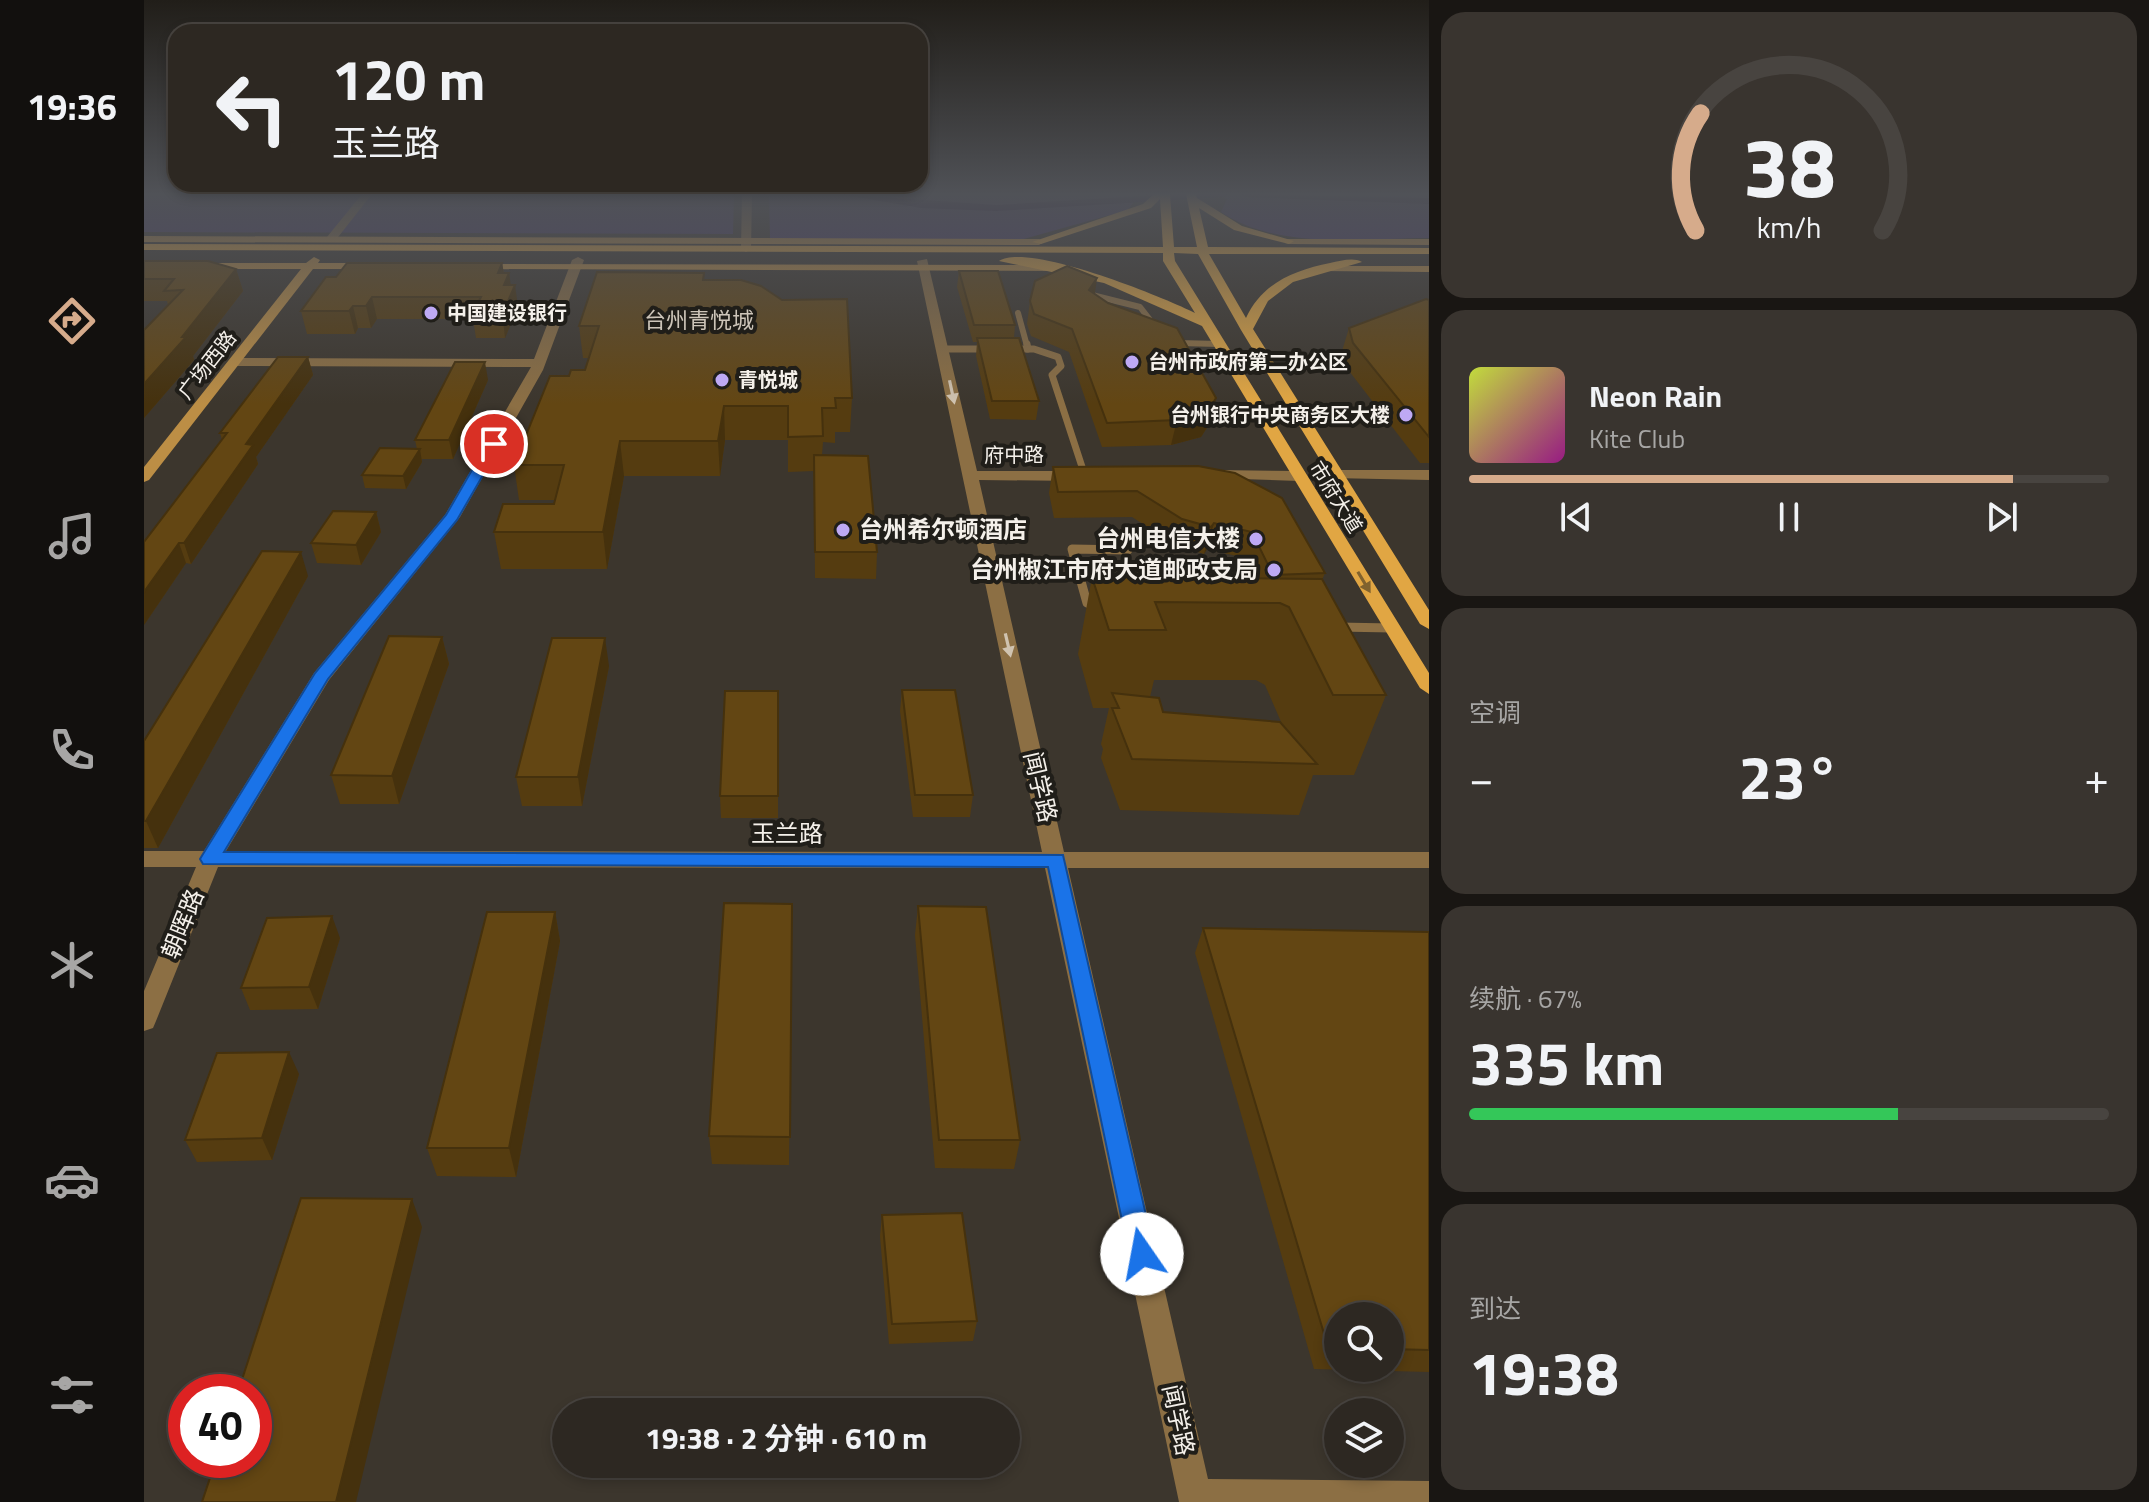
<!DOCTYPE html>
<html lang="zh">
<meta charset="utf-8">
<style>
:root{--surface:#2d2822;--page:#39342f;--text:#f1f3f6;--muted:#a7a6a5;--line:#484440;--accent:#d6ab8b}
body{margin:0;font-family:"Titillium Web","Noto Sans SC",sans-serif;background:var(--page);color:var(--text);height:100vh;display:flex;flex-direction:column;font-size:30px;white-space:nowrap}
*{box-sizing:border-box;margin:0}
p{font-size:26px;color:var(--muted)}
.icon{flex:none;width:44px;height:44px;fill:none;stroke:currentColor;stroke-width:2;stroke-linecap:round;stroke-linejoin:round}
.map{position:relative;flex:1;overflow:hidden}
.details{display:flex;flex-direction:column;gap:12px;padding:12px;background:#191613;width:720px}
.details>*{flex:none}
.banner{position:absolute;left:24px;top:24px;width:760px;height:168px;border-radius:24px;box-shadow:0 4px 12px #0003,0 0 0 2px var(--line);background:#2d2822;color:var(--text);overflow:hidden}
.buttons{position:absolute;left:1180px;top:1302px;display:grid;gap:16px}
.buttons a{display:grid;place-items:center;width:80px;height:80px;border-radius:50%;background:var(--surface);box-shadow:0 4px 12px #0003,0 0 0 2px var(--line);font-size:40px}
.speed{position:absolute;left:24px;top:1374px;display:flex;gap:16px;font-size:40px;font-weight:700;text-align:center}
.speed>*{display:grid;place-content:center;width:104px;height:104px;border-radius:50%;background:var(--surface);box-shadow:0 4px 12px #0003,0 0 0 2px var(--line);line-height:1}
.speed .limit{border:12px solid #d22;background:#fff;color:#111}
.pin{position:absolute;display:grid;place-items:center;width:68px;height:68px;color:#fff;margin:-34px;border:4px solid #fff;border-radius:50%;box-shadow:0 2px 8px #0007}
.me{position:absolute;width:88px;margin:-44px;rotate:348deg;stroke-linejoin:round;filter:drop-shadow(0 0 6px #0008)}
.turn{display:flex;align-items:center;gap:28px;height:168px;padding:0 32px;font-size:36px}
.turn .icon{width:104px;height:104px;stroke-width:2.5}
.turn b{display:block;font-size:56px;line-height:68px}
.big{font-size:60px;font-weight:700;line-height:1.1}
.details .card{flex:1;display:flex;flex-direction:column;justify-content:center;gap:12px;min-width:0;padding:0 28px;border-radius:24px;background:var(--page)}
.details .dial{align-items:center;gap:0}
.dial svg{height:208px;overflow:visible;fill:none;stroke:var(--line);stroke-width:7;stroke-linecap:round;text-anchor:middle}
.dial text{fill:var(--text);stroke:none}
.song{display:flex;align-items:center;gap:24px}
.cover{width:96px;height:96px;border-radius:12px;background:linear-gradient(135deg,hsl(70 70% 55%),hsl(310 70% 35%))}
.played{height:8px;border-radius:4px;background:linear-gradient(90deg,var(--accent) 85%,var(--line) 85%)}
.keys{display:flex;justify-content:space-around;direction:ltr}
.heat{display:flex;justify-content:space-between;align-items:center;font-size:44px;direction:ltr}
.charge{height:12px;border-radius:6px;background:linear-gradient(90deg,#34c759 67%,var(--line) 0)}
.trip{position:absolute;left:408px;top:1398px;width:468px;height:80px;border-radius:40px;background:var(--surface);box-shadow:0 4px 12px #0003,0 0 0 2px var(--line);font-weight:700;line-height:80px;text-align:center}
main{display:flex;flex:1;min-height:0}
.menu{display:flex;flex-direction:column;width:144px;justify-content:space-around;align-items:center;background:#12100e;color:var(--muted)}
.menu .icon{width:56px;height:56px}
.menu .current{color:var(--accent)}
.menu b{font-size:36px;color:var(--text)}
.map>svg:first-child{display:block}
</style>
<main>
<nav class="menu">
<b>19:36</b>
<svg class="icon current" aria-label="directions" viewBox="0 0 24 24"><path d="M12 3l9 9-9 9-9-9zM9 14v-3h6M13 9l2 2-2 2"/></svg>
<svg class="icon" aria-label="music" viewBox="0 0 24 24"><path d="M9 18V5l10-2v13"/><circle cx="6" cy="18" r="3"/><circle cx="16" cy="16" r="3"/></svg>
<svg class="icon" aria-label="phone" viewBox="0 0 24 24"><path d="M5 4h4l2 5-3 2q2 4 5 5l2-3 5 2v4C11 20 4 13 5 4z"/></svg>
<svg class="icon" aria-label="climate" viewBox="0 0 24 24"><path d="M12 3v18M4 7l16 10M4 17L20 7"/></svg>
<svg class="icon" aria-label="car" viewBox="0 0 24 24"><path d="M5 17H2v-5l4-1 3-4h7l3 4 3 1v5h-3M9 17h6M6 11h13"/><circle cx="7" cy="17" r="2"/><circle cx="17" cy="17" r="2"/></svg>
<svg class="icon" aria-label="filters" viewBox="0 0 24 24"><path d="M4 7h16M4 17h16"/><circle cx="9" cy="7" r="2"/><circle cx="15" cy="17" r="2"/></svg>
</nav>
<div class="map">
<svg width="1285" height="1502" viewBox="0 0 1285 1502">
<rect width="100%" height="100%" fill="#3c362d"/>
<g fill="#493b6a">
<polygon points="0,194 590,194 589,234 0,232"/>
<polygon points="625,194 989,194 989,203 984,210 876,240 626,239"/>
<path d="M1076 194H1285V238C1218 238 1136 251 1077 212L1083 199Z"/>
</g>
<g fill="none" stroke-linecap="round" stroke-linejoin="round">
<g fill="#261046" fill-rule="evenodd">
<polygon points="695,194 852,205 1030,194 1085,194 1080,197 852,211 777,208"/>
<polygon points="1097,194 1285,198 1285,204 1102,197"/>
</g>
<g stroke="#8c6f44" stroke-width="6">
<polyline points="944,294 996,307 1010,325"/>
<polyline points="874,313 883,346"/>
<polyline points="1032,339 1034,343 1076,344"/>
</g>
<g stroke="#8c6f44" stroke-width="7">
<polyline points="883,344 884,349"/>
<polyline points="799,349 845,349"/>
<polyline points="865,349 890,349 914,357 917,366 908,375 941,476"/>
</g>
<g stroke="#8c6f44" stroke-width="9">
<polyline points="956,609 943,603 928,549 984,550"/>
<polyline points="1194,627 1248,628"/>
</g>
<g fill="#8c6f44" fill-rule="evenodd">
<polygon points="218,194 228,194 191,241 183,241 183,237"/>
<polygon points="598,194 608,194 607,249 602,252 597,249"/>
<polygon points="434,257 440,260 399,370 316,517 185,680 82,851 898,852 773,261 783,259 833,471 934,471 942,476 934,481 835,480 920,852 1285,852 1285,868 924,868 1064,1479 1285,1481 1285,1502 1035,1502 901,868 74,867 12,1021 9,1028 0,1031 0,991 52,867 0,867 0,851 60,851 170,673 301,515 387,367 90,366 84,362 90,358 390,359 428,260"/>
<polygon points="1070,470 1155,471 1163,476 1155,481 1065,478 1065,472"/>
<polygon points="1192,470 1285,470 1285,480 1187,478 1187,472"/>
</g>
<g fill="#bc8e45" fill-rule="evenodd">
<polygon points="0,236 895,239 900,242 895,245 0,242"/>
<polygon points="1141,239 1285,239 1285,245 1145,244 1141,243"/>
<polygon points="170,257 176,260 174,263 228,263 234,266 228,269 169,269 5,480 0,482 0,467 157,269 0,269 0,263 162,263"/>
<polygon points="332,264 916,265 922,268 916,271 328,269 328,265"/>
<polygon points="1173,266 1285,266 1285,272 1177,271 1173,270"/>
</g>
<path fill="#e1a643" fill-rule="evenodd" d="M1010 194H1026L1030 247H1053L1042 194H1052L1053 198 1098 226 1150 241 1145 244 1090 230 1055 208 1064 247 1285 248V254H1065L1102 318C1118 283 1151 270 1186 263 1197 261 1209 257 1218 262L1149 282 1124 301 1109 329 1285 610V629L1276 624 1097 330 1054 254 1030 253 1031 261 1285 673V694L1276 688 1058 326 960 283 855 261C884 242 1019 297 1051 313L1019 261V253L0 250V244L1019 247 1016 199 1007 208 897 244 888 242 999 204Z"/>
</g>
<g fill="#553c10" fill-rule="evenodd">
<polygon points="0,261 92,269 99,291 49,356 50,360 0,418 0,330 24,305 23,301 0,301"/>
<polygon points="358,263 360,273 365,273 366,285 374,307 361,338 332,338 329,319 233,319 227,328 214,328 211,334 163,334 157,311 192,277"/>
<polygon points="815,271 871,325 870,338 895,401 892,420 846,419 832,356 833,342 829,342 813,287"/>
<polygon points="560,273 560,280 708,398 706,432 691,432 691,443 679,442 678,455 733,552 732,579 671,578 670,471 644,472 644,440 581,440 576,476 480,476 463,569 357,569 350,532 410,504 411,500 375,500 370,465 425,376 441,370 445,358 439,358 435,326"/>
<polygon points="950,294 1066,423 1057,437 1027,445 958,447 925,352 887,336 883,324 886,301"/>
<polygon points="1285,300 1285,463 1276,463 1202,367 1198,351 1205,328"/>
<polygon points="164,357 169,375 112,457 114,464 47,564 42,563 0,625 78,440 76,433"/>
<polygon points="344,380 309,459 278,459 278,462 262,489 221,488 218,475 273,449 271,440"/>
<path d="M1054 466 1181 573 1178 580 1242 695 1210 775H1169L1155 815 976 810 957 758 959 749 957 744 965 708H949L934 654 948 577 1110 579 1101 558 1063 549 1060 554 1032 545 988 517 910 518 905 493 909 467ZM1010 680H1112L1121 685 1138 724 1019 712 1006 697Z"/>
<polygon points="232,512 237,532 217,565 173,563 167,543"/>
<polygon points="164,576 14,848 0,848 0,741"/>
<polygon points="298,637 305,664 255,804 196,804 187,775"/>
<polygon points="465,666 438,806 378,806 372,777"/>
<polygon points="758,690 829,795 826,817 769,817 756,711"/>
<polygon points="634,691 634,818 577,818 576,796"/>
<polygon points="648,904 645,1165 568,1164 565,1136"/>
<polygon points="774,906 876,1140 870,1169 791,1168 771,935"/>
<polygon points="411,912 416,941 372,1177 293,1176 283,1148"/>
<path d="M1059 928 1285 932V1372L1170 1369 1051 953ZM1194 1316H1246V1368H1194Z"/>
<polygon points="196,938 174,1009 106,1010 97,988"/>
<polygon points="155,1074 128,1160 53,1162 41,1140"/>
<polygon points="738,1215 833,1321 829,1341 745,1344 736,1236"/>
</g>
<g fill="#45310d">
<polygon points="358,263 361,281 365,273 368,292 371,285 374,307 361,338 354,273"/>
<polygon points="92,269 99,291 49,356 50,360 0,418 0,384"/>
<polygon points="953,278 950,300 945,290"/>
<polygon points="228,297 233,319 227,328 222,306"/>
<polygon points="209,306 214,328 211,334 205,311"/>
<polygon points="164,357 169,375 112,457 114,464 47,564 40,543 102,444"/>
<polygon points="341,362 344,380 309,459 305,440"/>
<polygon points="1072,398 1066,423 1057,437 1027,445 1033,420"/>
<polygon points="580,406 581,440 576,476 574,441"/>
<polygon points="476,441 480,476 463,569 459,532"/>
<polygon points="276,449 278,462 262,489 259,476"/>
<polygon points="232,512 237,532 217,565 212,545"/>
<polygon points="1070,523 1063,549 1060,554 1067,527"/>
<polygon points="35,543 42,563 0,625 0,592"/>
<polygon points="157,552 164,576 14,848 2,821"/>
<polygon points="298,637 305,664 255,804 248,776"/>
<polygon points="461,638 465,666 438,806 434,777"/>
<polygon points="411,912 416,941 372,1177 365,1148"/>
<polygon points="188,916 196,938 174,1009 165,987"/>
<polygon points="145,1052 155,1074 128,1160 118,1138"/>
<polygon points="268,1199 278,1227 212,1502 192,1502"/>
</g>
<g fill="#634613" stroke="#45310d" stroke-width="2">
<polygon points="0,261 64,261 92,269 38,337 42,337 0,384 0,330 39,290 20,291 30,279 0,279"/>
<polygon points="203,263 358,263 354,273 365,273 360,285 371,285 358,315 328,315 337,297 228,297 222,306 209,306 205,311 157,311 182,277 192,277"/>
<polygon points="923,266 953,278 945,290 964,303 1033,328 1072,398 1063,413 1033,420 963,423 928,329 890,314 886,301 891,281"/>
<polygon points="815,271 854,271 871,325 830,325"/>
<polygon points="453,272 560,273 559,280 597,280 617,286 638,300 703,299 708,398 691,398 692,408 678,408 679,436 644,437 644,406 580,406 574,441 476,441 459,532 350,532 359,504 410,504 420,465 370,465 406,376 425,376 427,370 441,370 455,326 435,326"/>
<polygon points="1282,299 1285,300 1285,437 1209,343 1205,328"/>
<polygon points="833,338 875,338 895,401 848,401"/>
<polygon points="134,357 164,357 102,444 109,445 40,543 35,543 0,592 0,542 83,433 76,433"/>
<polygon points="311,362 341,362 305,440 271,440"/>
<polygon points="236,448 276,449 259,476 218,475"/>
<polygon points="670,455 724,456 733,552 671,552"/>
<polygon points="1054,466 1091,473 1138,498 1181,573 1129,575 1108,532 1070,523 1067,527 1038,519 993,491 914,492 909,467"/>
<polygon points="189,511 232,512 212,545 167,543"/>
<polygon points="118,551 157,552 2,821 0,821 0,741"/>
<polygon points="948,577 1178,579 1242,695 1189,695 1145,607 1136,603 1011,602 1022,630 965,630"/>
<polygon points="245,636 298,637 248,776 187,775"/>
<polygon points="408,638 461,638 434,777 372,777"/>
<polygon points="758,690 811,690 829,795 771,795"/>
<polygon points="581,691 634,691 634,796 576,796"/>
<polygon points="968,693 1015,698 1019,712 1136,722 1173,764 988,759 968,708 975,708"/>
<polygon points="580,903 648,904 646,1137 565,1136"/>
<polygon points="774,906 842,907 876,1140 795,1140"/>
<polygon points="343,912 411,912 365,1148 283,1148"/>
<polygon points="188,916 165,987 97,988 123,918"/>
<polygon points="1059,928 1285,932 1285,1350 1246,1349 1246,1316 1194,1316 1194,1348 1184,1347"/>
<polygon points="145,1052 118,1138 41,1140 73,1053"/>
<polygon points="157,1198 268,1199 192,1502 58,1502 72,1460 110,1460 110,1392 94,1392"/>
<polygon points="818,1213 833,1321 748,1324 738,1215"/>
</g>
<defs><path id="oneway-solid" d="M-6-.8H1V-3.2L6.5 0L1 3.2V.8H-6Z" transform="scale(2)"/></defs>
<g fill="#d0c3b0">
<use href="#oneway-solid" transform="translate(808 392) rotate(78)"/>
<use href="#oneway-solid" transform="translate(864 645) rotate(77)"/>
</g>
<use fill="#80622e" href="#oneway-solid" transform="translate(1220 582) rotate(59)"/>
<linearGradient id="sky" x2="0" y2="1"><stop stop-color="#211e19"/><stop offset="0.48" stop-color="#505257"/><stop offset="1" stop-color="#505257" stop-opacity="0"/></linearGradient>
<rect width="1285" height="404" fill="url(#sky)"/>
<polygon fill="#1a73e8" stroke="#114b97" stroke-width="2" points="350,440 357,444 313,520 184,679 80,852 919,855 1011,1254 1007,1263 998,1266 988,1263 985,1254 904,867 59,864 56,859 59,854 171,673 302,515 343,444"/>
<g fill="#bea9f4" stroke="#201e19" stroke-width="3">
<circle cx="287" cy="313" r="8"/>
<circle cx="988" cy="362" r="8"/>
<circle cx="578" cy="380" r="8"/>
<circle cx="1262" cy="415" r="8"/>
<circle cx="699" cy="530" r="8"/>
<circle cx="1112" cy="539" r="8"/>
<circle cx="1130" cy="570" r="8"/>
</g>
<g text-anchor="middle" stroke-width="8" stroke-linejoin="round" paint-order="stroke">
<g font-size="20" font-weight="bold" fill="#f4f0ea" stroke="#201e19" text-anchor="start">
<text x="303" y="320">中国建设银行</text>
<text x="1004" y="369">台州市政府第二办公区</text>
<text x="594" y="387">青悦城</text>
<text x="1246" y="422" text-anchor="end">台州银行中央商务区大楼</text>
</g>
<g font-size="20" fill="#f4f0ea" stroke="#201e19">
<text transform="translate(63 365) rotate(-52)" y="7">广场西路</text>
<text x="870" y="462">府中路</text>
<text transform="translate(1192 497) rotate(58)" y="7">市府大道</text>
</g>
<g font-size="22" fill="#cdc5b9" stroke="#201e19">
<text x="555" y="328">台州青悦城</text>
</g>
<g font-size="24" font-weight="bold" fill="#f4f0ea" stroke="#201e19" text-anchor="end">
<text x="715" y="538" text-anchor="start">台州希尔顿酒店</text>
<text x="1096" y="547">台州电信大楼</text>
<text x="1114" y="578">台州椒江市府大道邮政支局</text>
</g>
<g font-size="24" fill="#f4f0ea" stroke="#201e19">
<text transform="translate(896 787) rotate(77)" y="8">闻学路</text>
<text x="643" y="842">玉兰路</text>
<text transform="translate(39 924) rotate(-68)" y="8">朝晖路</text>
<text transform="translate(1034 1420) rotate(78)" y="8">闻学路</text>
</g>
</g>
</svg>
<div class="buttons">
<a><svg class="icon" aria-label="search" viewBox="0 0 24 24"><circle cx="10" cy="10" r="6"/><path d="M15 15l6 6"/></svg></a>
<a><svg class="icon" aria-label="layers" viewBox="0 0 24 24"><path d="M12 4l9 5-9 5-9-5zM3 14l9 5 9-5"/></svg></a>
</div>
<div class="speed"><div class="limit">40</div></div>
<div class="pin" style="left:350px;top:444px;background:#d93025"><svg class="icon" aria-label="arrive" viewBox="0 0 24 24"><path d="M6 21V4h12l-3 4 3 4H6"/></svg></div>
<svg class="me" style="left:998px;top:1254px" viewBox="-20 -20 40 40"><circle r="19" fill="#fff"/><path d="M0-13L10 11 0 6-10 11z" fill="#1a73e8"/></svg>
<div class="trip">19:38 · 2 分钟 · 610 m</div>
<div class="banner">
<div class="turn"><svg class="icon" aria-label="left" viewBox="0 0 24 24"><path d="M17 20v-9H6M10 6l-5 5 5 5"/></svg><div><b>120 m</b>玉兰路</div></div>
</div>
</div>
<section class="details">
<div class="card dial"><svg viewBox="0 0 100 80">
<path d="M14 69A42 42 0 1 1 86 69"/>
<path d="M14 69A42 42 0 0 1 16 24" stroke="#d6ab8b"/>
<text x="50" y="56" font-size="32" font-weight="700">38</text>
<text x="50" y="72" font-size="11">km/h</text>
</svg></div>
<div class="card">
<div class="song"><i class="cover"></i><div><b>Neon Rain</b><p>Kite Club</p></div></div>
<div class="played"></div>
<div class="keys"><svg class="icon" aria-label="previous" viewBox="0 0 24 24"><path d="M18 5L8 12l10 7zM5 5v14"/></svg><svg class="icon" aria-label="pause" viewBox="0 0 24 24"><path d="M8 5v14M16 5v14"/></svg><svg class="icon" aria-label="next" viewBox="0 0 24 24"><path d="M6 5l10 7-10 7zM19 5v14"/></svg></div>
</div>
<div class="card"><p>空调</p>
<div class="heat"><a>−</a><b class="big">23°</b><a>+</a></div>
</div>
<div class="card"><p>续航 · 67%</p><b class="big">335 km</b><div class="charge"></div></div>
<div class="card"><p>到达</p><b class="big">19:38</b></div>
</section>
</main>
